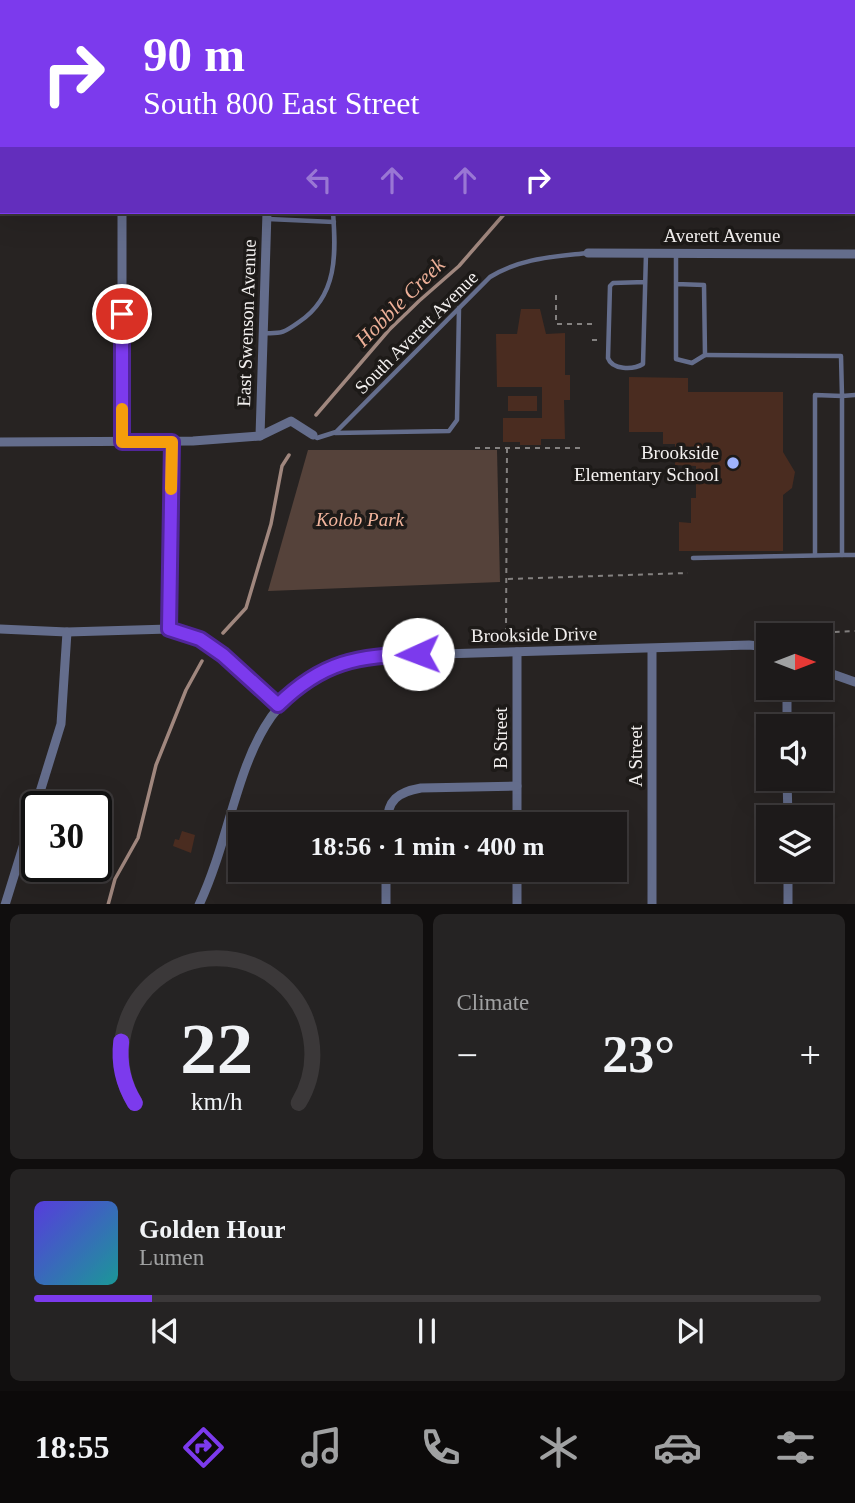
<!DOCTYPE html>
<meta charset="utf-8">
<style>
:root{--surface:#1d1a1a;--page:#252323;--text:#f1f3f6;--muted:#a0a1a2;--line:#3b3839;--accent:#7c3aed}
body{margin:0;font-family:"Times New Roman",serif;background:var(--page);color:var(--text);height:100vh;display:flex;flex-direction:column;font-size:26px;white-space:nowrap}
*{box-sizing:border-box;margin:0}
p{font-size:23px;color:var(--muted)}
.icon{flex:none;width:38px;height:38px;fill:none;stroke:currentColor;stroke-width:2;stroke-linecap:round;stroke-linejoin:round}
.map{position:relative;height:904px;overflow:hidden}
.side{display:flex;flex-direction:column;gap:10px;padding:10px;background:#100e0e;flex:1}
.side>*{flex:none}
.hud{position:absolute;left:0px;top:0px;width:856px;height:214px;box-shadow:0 7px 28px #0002,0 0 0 2px var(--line);background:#7c3aed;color:#fff;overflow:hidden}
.needle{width:46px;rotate:90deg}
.buttons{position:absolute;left:756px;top:623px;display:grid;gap:14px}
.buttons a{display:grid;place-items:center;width:77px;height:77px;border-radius:0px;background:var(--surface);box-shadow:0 7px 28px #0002,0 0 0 2px var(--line);font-size:35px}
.speed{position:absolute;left:21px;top:791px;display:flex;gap:14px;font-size:35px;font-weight:700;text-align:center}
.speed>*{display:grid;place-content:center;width:91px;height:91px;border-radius:50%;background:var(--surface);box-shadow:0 7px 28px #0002,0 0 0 2px var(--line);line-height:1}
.speed .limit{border:4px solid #111;border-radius:10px;background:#fff;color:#111}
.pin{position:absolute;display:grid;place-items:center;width:60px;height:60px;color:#fff;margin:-30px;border:4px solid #fff;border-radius:50%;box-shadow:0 2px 7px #0007}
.me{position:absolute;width:77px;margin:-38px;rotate:268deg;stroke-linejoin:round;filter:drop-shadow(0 0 5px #0008)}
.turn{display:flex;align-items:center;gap:24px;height:147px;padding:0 28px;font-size:32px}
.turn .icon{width:91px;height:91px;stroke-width:2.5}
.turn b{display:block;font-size:49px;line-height:60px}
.lanes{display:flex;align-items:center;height:66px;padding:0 28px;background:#0003;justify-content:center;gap:35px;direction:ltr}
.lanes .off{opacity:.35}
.big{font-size:52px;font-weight:700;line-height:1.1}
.side .widget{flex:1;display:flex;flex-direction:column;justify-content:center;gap:10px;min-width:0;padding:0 24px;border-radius:10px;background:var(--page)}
.side .dial{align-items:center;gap:0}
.dial svg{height:182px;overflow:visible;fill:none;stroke:var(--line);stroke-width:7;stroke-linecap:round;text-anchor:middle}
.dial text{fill:var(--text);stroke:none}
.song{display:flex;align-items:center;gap:21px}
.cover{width:84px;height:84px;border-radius:10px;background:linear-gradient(135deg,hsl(250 70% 55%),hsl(180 70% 35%))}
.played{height:7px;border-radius:4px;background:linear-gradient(90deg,var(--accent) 15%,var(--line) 15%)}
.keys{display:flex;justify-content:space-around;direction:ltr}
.heat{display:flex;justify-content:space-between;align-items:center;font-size:38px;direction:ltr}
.side .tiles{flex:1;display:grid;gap:10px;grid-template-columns:1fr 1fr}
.widget:last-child{grid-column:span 2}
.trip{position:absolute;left:228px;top:812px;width:399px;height:70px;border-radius:0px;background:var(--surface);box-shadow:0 7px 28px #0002,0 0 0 2px var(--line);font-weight:700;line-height:70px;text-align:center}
.tabs{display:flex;height:112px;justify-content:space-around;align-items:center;background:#0c0a0a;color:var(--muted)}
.tabs .icon{width:49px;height:49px}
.tabs .on{color:var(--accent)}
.tabs b{font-size:32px;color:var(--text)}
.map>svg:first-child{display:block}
</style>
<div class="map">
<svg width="855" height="905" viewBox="0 0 855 905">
<rect width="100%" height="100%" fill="#272322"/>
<polygon fill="#55423a" points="308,450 497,450 500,582 268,591"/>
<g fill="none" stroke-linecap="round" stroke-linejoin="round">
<g stroke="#a0877e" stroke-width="3.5">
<polyline points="756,2 759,0"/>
<polyline points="316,415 389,330 419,301 459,266 506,212"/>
<polyline points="223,633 246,608 271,524 282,466 289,455"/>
<polyline points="108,905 115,879 138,838 156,765 186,690 202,661"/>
</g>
</g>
<g fill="#4a2c20">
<polygon points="521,309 540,309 546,334 565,333 565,375 570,375 570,400 564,400 565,439 541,439 541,445 520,445 520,442 503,442 503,418 542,418 542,387 497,387 496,334 517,334"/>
<polygon points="629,377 688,378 688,392 783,392 783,452 795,472 792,488 783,495 783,551 679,551 679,522 691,523 691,498 696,498 696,466 675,465 675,444 663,444 663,432 629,432"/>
<rect x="508" y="396" width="29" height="15"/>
<polygon points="182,831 195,835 191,853 173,846 175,839 179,840"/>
</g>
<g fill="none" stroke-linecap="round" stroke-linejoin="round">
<g stroke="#848180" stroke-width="2" stroke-dasharray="5 5" stroke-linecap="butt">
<polyline points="556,295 556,324 592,324"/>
<polyline points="592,340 601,340"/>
<polyline points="475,448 581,448"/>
<polyline points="507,448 506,631 512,641"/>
<polyline points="508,579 688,573"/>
<polyline points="805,635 811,633 855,631"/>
<polyline points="499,642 506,632"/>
</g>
<g stroke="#646d8c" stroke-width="4.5">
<polyline points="585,2 585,0"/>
<polyline points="268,219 334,222"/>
<path d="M645 282 613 283 610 286 608 358C612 370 633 370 643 364L646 254"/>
<polyline points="676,284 704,285 705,355 692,363 676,359 676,253"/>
<path d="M264 333C282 334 285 332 299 322 338 296 336 253 333 212"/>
<polyline points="705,355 841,356 842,396 855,395"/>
<polyline points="335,433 449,431 457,420 459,308"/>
<path d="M313 435 317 438 336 432 490 277C521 258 552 257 588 253"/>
<polyline points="815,555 815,395 842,396 842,555 855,555"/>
<polyline points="693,558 842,555"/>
</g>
<g stroke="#646d8c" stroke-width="9">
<polyline points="121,0 121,2"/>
<polyline points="271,0 271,2"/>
<polyline points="534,2 534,0"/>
<polyline points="736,2 737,0"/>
<polyline points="0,58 2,58"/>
<polyline points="122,212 122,442"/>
<polyline points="588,253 855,254"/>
<polyline points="260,436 267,212"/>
<polyline points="0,442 193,441 260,436 291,421 313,435"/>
<polyline points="0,629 67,632 169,629 200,639 223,655 278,705"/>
<polyline points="169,629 172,442"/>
<polyline points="652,649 652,905"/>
<polyline points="517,652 517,824"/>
<polyline points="821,670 855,682"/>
<polyline points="787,688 787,726"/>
<polyline points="787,779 788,817"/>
<path d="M387 824C387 800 398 792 421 788L517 786"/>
<polyline points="517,870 517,905"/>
<polyline points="788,870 788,905"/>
<polyline points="5,905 61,724 67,632"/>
<path d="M199 905C247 802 235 682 372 656L749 645 768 647"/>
<polyline points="386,905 386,870"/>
</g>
</g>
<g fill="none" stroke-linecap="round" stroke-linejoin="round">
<defs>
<path id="route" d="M122 314V442H172L169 629 200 639 223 655 278 705C323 661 357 656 418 654"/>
</defs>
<use href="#route" stroke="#51269a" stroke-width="18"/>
<use href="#route" stroke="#7c3aed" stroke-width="12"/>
<polyline stroke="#f59e0b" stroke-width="12" points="122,409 122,442 172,442 171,489"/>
</g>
<circle fill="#9fb3fd" stroke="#1d1a18" stroke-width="2.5" cx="733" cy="463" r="7"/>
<g text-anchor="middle" stroke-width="7" stroke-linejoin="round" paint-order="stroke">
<g font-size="19" fill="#f4f1f0" stroke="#1d1a18">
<text x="722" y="242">Averett Avenue</text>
<text transform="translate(246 323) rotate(-88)" y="7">East Swenson Avenue</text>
<text transform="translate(416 332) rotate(-45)" y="7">South Averett Avenue</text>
<text transform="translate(534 634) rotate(-1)" y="7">Brookside Drive</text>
<text transform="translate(500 738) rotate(-90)" y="7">B Street</text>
<text transform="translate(635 756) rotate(-90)" y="7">A Street</text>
</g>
<g font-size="19" fill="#f4f1f0" stroke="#1d1a18" text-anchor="end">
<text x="719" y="459">Brookside<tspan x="719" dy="22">Elementary School</tspan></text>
</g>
<g font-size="19" font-style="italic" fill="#f2b59d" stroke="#1d1a18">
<text x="360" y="526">Kolob Park</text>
</g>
<g font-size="21" font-style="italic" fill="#eeb098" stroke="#1d1a18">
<text transform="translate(400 302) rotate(-45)" y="7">Hobble Creek</text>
</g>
</g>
</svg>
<div class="buttons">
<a><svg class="needle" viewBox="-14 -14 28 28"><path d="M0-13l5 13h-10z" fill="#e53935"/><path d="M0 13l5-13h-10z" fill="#a0a1a2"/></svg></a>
<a><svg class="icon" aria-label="sound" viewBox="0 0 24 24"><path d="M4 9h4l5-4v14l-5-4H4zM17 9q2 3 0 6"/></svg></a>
<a><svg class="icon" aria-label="layers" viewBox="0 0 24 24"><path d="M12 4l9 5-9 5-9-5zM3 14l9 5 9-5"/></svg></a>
</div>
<div class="speed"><div class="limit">30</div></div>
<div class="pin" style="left:122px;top:314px;background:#d93025"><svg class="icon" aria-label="arrive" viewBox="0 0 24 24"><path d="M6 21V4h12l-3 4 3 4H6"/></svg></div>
<svg class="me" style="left:418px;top:654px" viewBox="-20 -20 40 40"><circle r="19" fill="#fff"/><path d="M0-13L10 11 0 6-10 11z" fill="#7c3aed"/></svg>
<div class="trip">18:56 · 1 min · 400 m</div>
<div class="hud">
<div class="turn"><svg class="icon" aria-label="right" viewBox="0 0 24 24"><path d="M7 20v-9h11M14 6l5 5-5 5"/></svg><div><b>90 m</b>South 800 East Street</div></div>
<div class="lanes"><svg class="icon off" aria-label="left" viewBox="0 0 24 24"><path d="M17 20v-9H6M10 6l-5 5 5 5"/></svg><svg class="icon off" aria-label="ahead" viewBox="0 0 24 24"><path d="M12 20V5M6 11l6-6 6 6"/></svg><svg class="icon off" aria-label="ahead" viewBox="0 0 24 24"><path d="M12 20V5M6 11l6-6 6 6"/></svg><svg class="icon" aria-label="right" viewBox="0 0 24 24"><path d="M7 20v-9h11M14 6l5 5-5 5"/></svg></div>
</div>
</div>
<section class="side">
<div class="tiles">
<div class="widget dial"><svg viewBox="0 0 100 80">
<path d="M14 69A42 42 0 1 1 86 69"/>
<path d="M14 69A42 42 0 0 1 8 42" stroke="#7c3aed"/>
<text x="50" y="56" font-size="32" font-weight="700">22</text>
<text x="50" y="72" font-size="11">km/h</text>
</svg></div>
<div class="widget"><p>Climate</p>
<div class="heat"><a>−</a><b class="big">23°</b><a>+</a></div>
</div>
<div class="widget">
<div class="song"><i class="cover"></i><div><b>Golden Hour</b><p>Lumen</p></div></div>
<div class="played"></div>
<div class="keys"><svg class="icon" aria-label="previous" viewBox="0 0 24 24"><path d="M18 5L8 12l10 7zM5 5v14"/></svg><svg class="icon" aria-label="pause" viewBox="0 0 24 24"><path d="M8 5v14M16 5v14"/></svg><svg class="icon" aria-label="next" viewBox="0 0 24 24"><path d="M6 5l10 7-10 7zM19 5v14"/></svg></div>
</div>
</div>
</section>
<nav class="tabs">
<b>18:55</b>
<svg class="icon on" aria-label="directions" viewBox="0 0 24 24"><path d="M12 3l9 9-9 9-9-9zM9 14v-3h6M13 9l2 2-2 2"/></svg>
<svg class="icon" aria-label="music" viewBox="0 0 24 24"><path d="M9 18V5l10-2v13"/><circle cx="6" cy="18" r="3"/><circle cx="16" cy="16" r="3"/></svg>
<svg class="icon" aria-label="phone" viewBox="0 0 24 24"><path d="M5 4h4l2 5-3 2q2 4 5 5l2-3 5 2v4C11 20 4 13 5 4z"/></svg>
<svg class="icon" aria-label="climate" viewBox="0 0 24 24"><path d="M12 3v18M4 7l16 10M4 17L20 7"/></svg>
<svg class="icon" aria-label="car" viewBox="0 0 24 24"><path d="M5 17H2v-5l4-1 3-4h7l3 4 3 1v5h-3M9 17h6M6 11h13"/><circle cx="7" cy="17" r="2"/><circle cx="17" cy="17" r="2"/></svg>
<svg class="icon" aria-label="filters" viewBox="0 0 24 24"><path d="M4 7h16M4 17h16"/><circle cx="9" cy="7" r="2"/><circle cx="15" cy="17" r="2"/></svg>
</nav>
